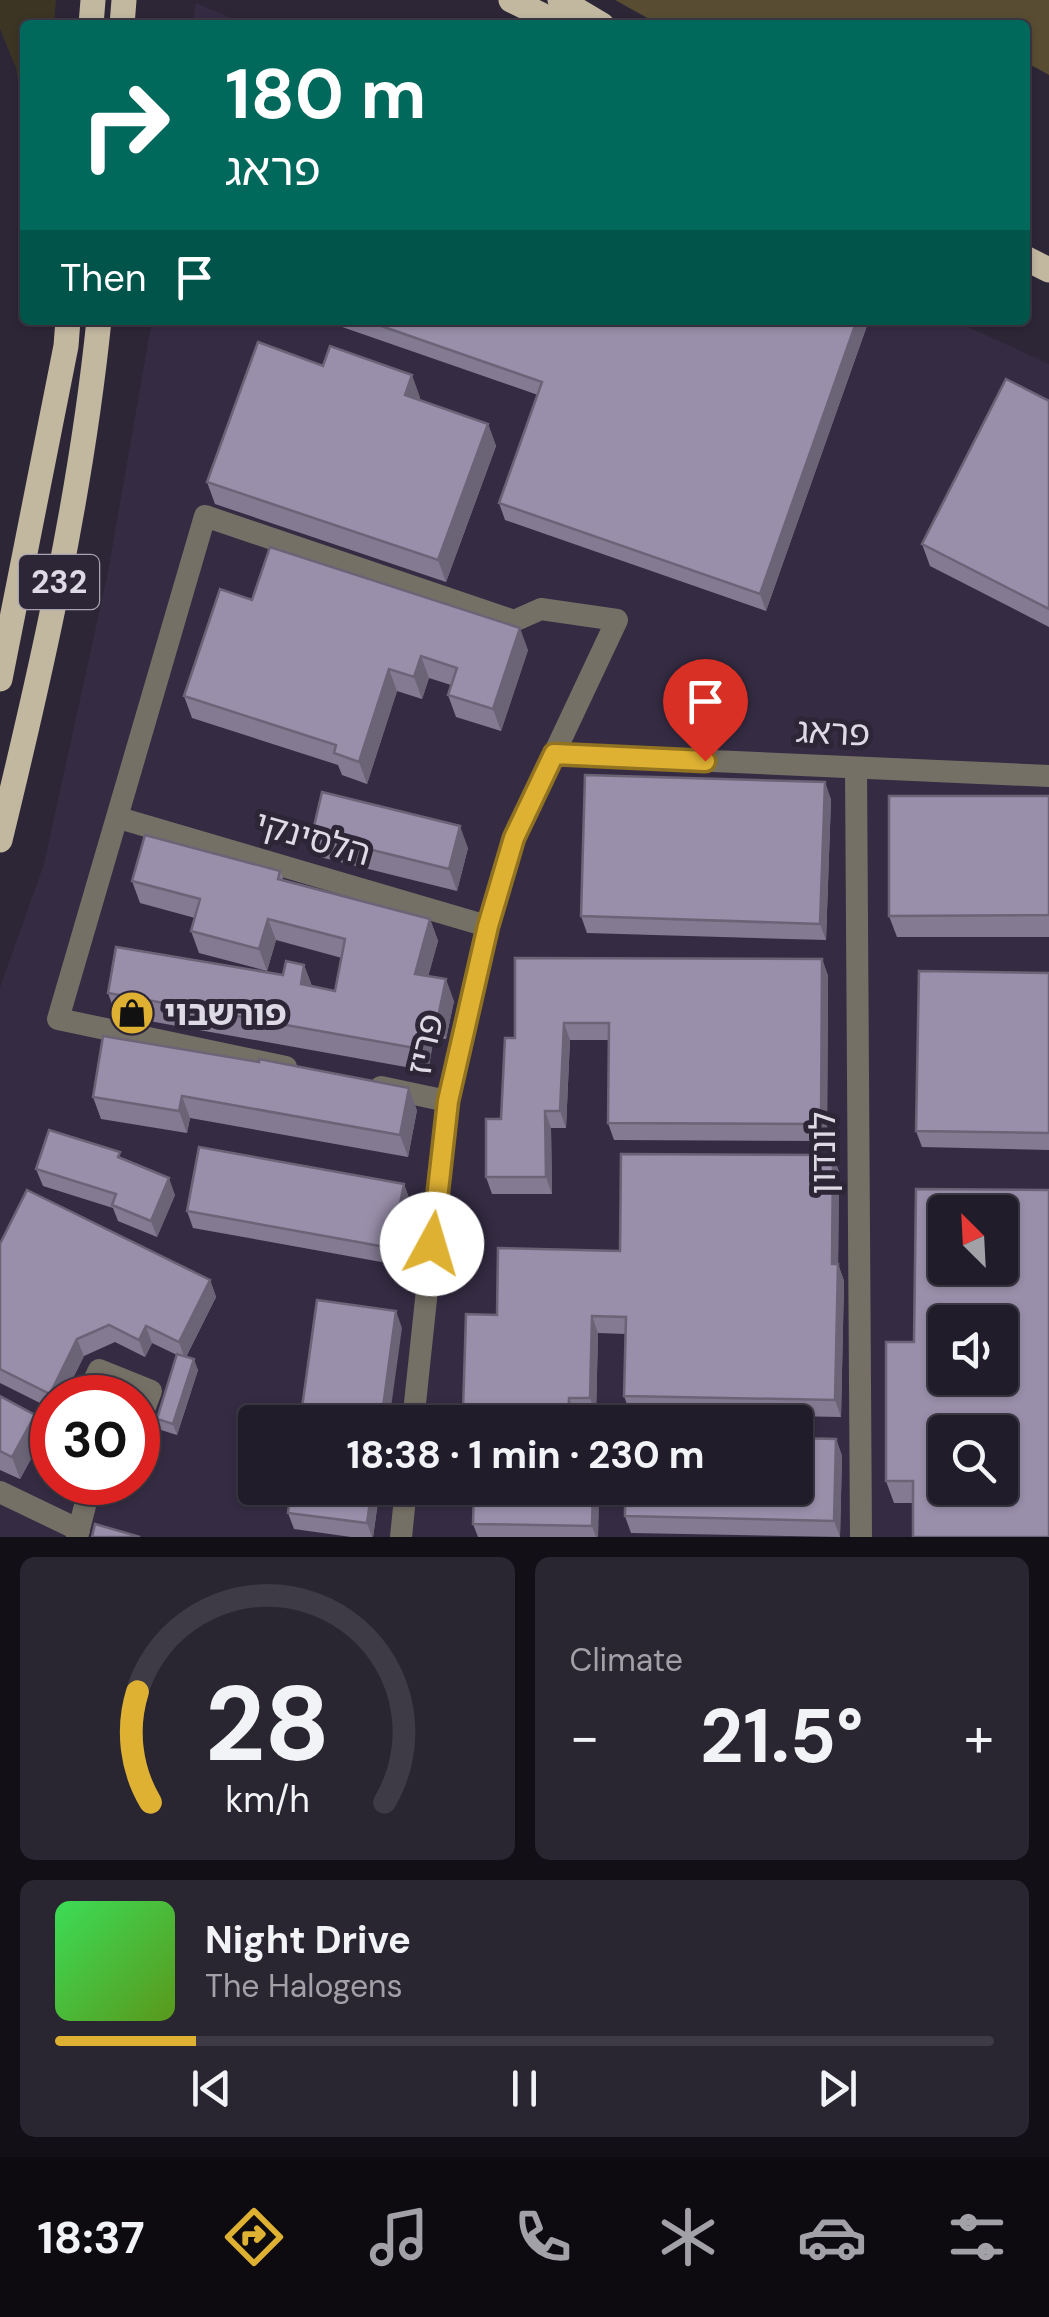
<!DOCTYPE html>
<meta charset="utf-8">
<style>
:root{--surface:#211c29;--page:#292531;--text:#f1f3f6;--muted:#a2a1a8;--line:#3e3a46;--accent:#dfb133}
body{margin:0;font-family:"DM Sans","Noto Sans Hebrew",sans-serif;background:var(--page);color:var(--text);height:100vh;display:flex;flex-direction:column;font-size:38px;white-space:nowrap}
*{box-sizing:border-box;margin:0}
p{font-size:32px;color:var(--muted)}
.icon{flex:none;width:55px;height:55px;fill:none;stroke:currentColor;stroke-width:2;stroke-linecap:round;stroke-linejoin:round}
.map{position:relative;height:1537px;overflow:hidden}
.drawer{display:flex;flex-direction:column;gap:20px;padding:20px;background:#120f17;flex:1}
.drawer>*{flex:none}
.guide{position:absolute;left:20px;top:20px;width:1010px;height:305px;border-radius:10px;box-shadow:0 2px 8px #0004,0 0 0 2px var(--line);background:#00695c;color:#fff;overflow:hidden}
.needle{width:65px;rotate:336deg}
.buttons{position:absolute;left:928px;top:1195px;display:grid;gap:20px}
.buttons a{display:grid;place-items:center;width:90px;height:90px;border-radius:10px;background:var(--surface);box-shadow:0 2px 8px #0004,0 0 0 2px var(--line);font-size:50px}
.speed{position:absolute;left:30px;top:1375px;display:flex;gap:20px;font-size:50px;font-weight:700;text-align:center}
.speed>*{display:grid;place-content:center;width:130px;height:130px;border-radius:50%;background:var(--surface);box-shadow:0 2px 8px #0004,0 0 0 2px var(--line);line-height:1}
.speed .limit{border:15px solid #d22;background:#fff;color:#111}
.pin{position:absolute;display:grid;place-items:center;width:85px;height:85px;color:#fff;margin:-102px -42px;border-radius:50% 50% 50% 0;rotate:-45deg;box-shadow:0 0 10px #0007}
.pin .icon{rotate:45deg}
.me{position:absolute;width:110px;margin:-55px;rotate:6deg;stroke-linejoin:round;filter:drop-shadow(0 0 8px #0008)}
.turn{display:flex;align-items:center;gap:35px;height:210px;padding:0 40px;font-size:45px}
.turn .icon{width:130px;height:130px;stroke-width:2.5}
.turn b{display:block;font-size:70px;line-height:85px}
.then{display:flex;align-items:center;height:95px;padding:0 40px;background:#0003;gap:20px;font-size:38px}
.big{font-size:75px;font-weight:700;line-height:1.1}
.drawer .card{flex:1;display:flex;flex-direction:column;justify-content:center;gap:15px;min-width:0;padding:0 35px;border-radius:15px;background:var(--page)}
.drawer .dial{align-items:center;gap:0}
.dial svg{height:260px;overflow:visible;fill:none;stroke:var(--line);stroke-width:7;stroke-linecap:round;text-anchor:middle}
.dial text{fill:var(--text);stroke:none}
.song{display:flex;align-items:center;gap:30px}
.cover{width:120px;height:120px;border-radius:15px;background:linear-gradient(135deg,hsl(130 70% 55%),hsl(90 70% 35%))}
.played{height:10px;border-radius:5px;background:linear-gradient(90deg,var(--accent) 15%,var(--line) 15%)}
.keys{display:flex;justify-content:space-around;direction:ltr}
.heat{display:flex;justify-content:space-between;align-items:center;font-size:55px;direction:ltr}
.drawer .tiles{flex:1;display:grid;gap:20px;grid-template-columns:1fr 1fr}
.card:last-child{grid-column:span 2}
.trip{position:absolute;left:238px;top:1405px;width:575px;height:100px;border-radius:10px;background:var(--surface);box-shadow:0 2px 8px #0004,0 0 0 2px var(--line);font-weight:700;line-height:100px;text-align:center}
.dock{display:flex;height:160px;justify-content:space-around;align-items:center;background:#0d0b10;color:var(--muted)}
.dock .icon{width:70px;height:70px}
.dock .active{color:var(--accent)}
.dock b{font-size:45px;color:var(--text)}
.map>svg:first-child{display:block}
</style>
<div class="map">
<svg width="1049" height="1537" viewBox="0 0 1049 1537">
<rect width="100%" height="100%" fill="#2c2637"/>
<g fill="#352c43" fill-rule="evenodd">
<polygon points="196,3 231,18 248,25 192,25"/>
<path d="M152 320H953L1049 364V1537H0V987L44 864 108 572ZM945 1212H1000V1268H945ZM945 1322H1000V1378H945ZM52 1398H138V1482H52ZM255 1422H795V1488H255ZM945 1432H1000V1488H945Z"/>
</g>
<polygon fill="#3c3523" points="0,0 56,0 54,25 25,25 25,123 16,68 0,29"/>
<polygon fill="#584d33" points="615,0 1049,0 1049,75 1033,66 1025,71 1025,25 660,25"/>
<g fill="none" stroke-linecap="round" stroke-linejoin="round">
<g stroke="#757065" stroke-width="22">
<polyline points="554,754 1049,776"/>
<polyline points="856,768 861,1537"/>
<polyline points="119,818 487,926"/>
<polyline points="286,1067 58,1019 205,516 514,621 541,609 617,620 514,839 487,926 447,1101 413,1422"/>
<polyline points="381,1087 447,1101"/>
<polyline points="86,1398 99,1370 151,1391 138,1425"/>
<polyline points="0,1492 79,1530"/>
<polyline points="77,1537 88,1494 85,1482"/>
<polyline points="401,1537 406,1488"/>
</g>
<g stroke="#c2b79f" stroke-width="25">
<polyline points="511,0 562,25"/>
<polyline points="560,0 602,25"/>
<polyline points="91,25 93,0"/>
<polyline points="122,25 124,0"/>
<polyline points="1025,258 1049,270"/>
<polyline points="0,679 66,346 68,320"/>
<path d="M0 840C42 668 81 496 99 320"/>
</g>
</g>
<g fill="#847b92">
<polygon points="322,320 869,320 766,611 505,520 499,503 538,395"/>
<polygon points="323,366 420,397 419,400 488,424 496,446 446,582 215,504 207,482"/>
<polygon points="1049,401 1049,627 930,566 922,544"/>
<polygon points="252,600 528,650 501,731 456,717 448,695 451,685 429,678 422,699 397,691 367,784 342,775 338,765 192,718 184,696"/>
<polygon points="1049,796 1049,937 897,937 889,916"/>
<polygon points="831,799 826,940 587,933 581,916"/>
<polygon points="312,835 468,848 457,891 320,857"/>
<polygon points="280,871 284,881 430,919 438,941 428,976 454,1001 446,1039 434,1037 428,1071 116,1015 108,993 283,975 304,965 312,986 335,991 342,958 276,940 267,971 199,953 191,931 195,918 140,903 132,881"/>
<polygon points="515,958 822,959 828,976 827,1141 614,1140 608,1123 609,1040 570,1040 566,1128 551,1128 552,1194 492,1194 486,1177 501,1119 515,1038"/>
<polygon points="1049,973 1049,1150 922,1147 916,1131"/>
<polygon points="103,1036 417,1110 408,1157 190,1118 187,1133 101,1119 93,1097"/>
<polygon points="833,1155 839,1172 838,1264 844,1281 841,1417 630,1413 624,1396 626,1334 598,1333 596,1415 463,1411 497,1315 620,1251"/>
<polygon points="122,1158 175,1195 157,1237 118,1221 113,1208 43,1186 36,1169"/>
<polygon points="404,1184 410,1201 398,1265 193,1228 187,1211"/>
<polygon points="0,1244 210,1280 216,1297 186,1357 198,1370 177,1435 161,1430 157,1419 177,1355 152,1343 145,1357 115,1342 84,1356 63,1398 52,1398 52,1409 0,1383"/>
<polygon points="914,1342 913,1503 894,1503 886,1481"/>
<polygon points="0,1396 35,1415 43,1437 20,1479 0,1470"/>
<polygon points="836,1439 842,1456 840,1537 631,1533 625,1516"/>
<polygon points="291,1488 380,1488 373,1537 351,1537 294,1529 288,1513"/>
<polygon points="599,1488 598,1537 478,1537 473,1524"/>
</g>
<g fill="#6b6477">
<polygon points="857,320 869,320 766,611 760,594"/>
<polygon points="412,375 420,397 413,417 405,395"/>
<polygon points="488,424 496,446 446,582 438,560"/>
<polygon points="520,628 528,650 501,731 493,709"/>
<polygon points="421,656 429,678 422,699 414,677"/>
<polygon points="389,669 397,691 367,784 359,762"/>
<polygon points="825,782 831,799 826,940 820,924"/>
<polygon points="460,826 468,848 457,891 449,869"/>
<polygon points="268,919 276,940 267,971 259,949"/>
<polygon points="430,919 438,941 423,996 415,974"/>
<polygon points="822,959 828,976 827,1141 821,1124"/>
<polygon points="304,965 312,987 301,984"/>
<polygon points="446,979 454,1001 446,1039 438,1017"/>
<polygon points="426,1015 434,1037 428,1071 420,1049"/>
<polygon points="564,1023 570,1040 566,1128 560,1111"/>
<polygon points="409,1088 417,1110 408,1157 400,1135"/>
<polygon points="182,1096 190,1118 187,1133 179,1111"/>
<polygon points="545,1111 551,1128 552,1194 546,1177"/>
<polygon points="833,1155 839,1172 838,1278 838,1264 844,1281 841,1417 835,1400 832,1264"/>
<polygon points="169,1178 175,1195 157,1237 151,1221"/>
<polygon points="404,1184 410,1201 398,1265 391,1248"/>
<polygon points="210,1280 216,1297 185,1359 179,1342"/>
<polygon points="396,1311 402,1328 389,1422 381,1422"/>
<polygon points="592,1316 598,1333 596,1415 590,1398"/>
<polygon points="146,1326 152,1343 145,1357 139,1340"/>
<polygon points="77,1339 84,1356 63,1398 52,1398 52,1400 50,1394"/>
<polygon points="194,1359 198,1370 177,1435 173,1424"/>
<polygon points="569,1398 575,1415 575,1422 568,1422"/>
<polygon points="35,1415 43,1437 20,1479 12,1457"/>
<polygon points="836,1439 842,1456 840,1537 834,1521"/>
<polygon points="372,1488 380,1488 373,1537 372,1537 367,1523"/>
<polygon points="593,1488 599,1488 598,1537 596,1537 592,1526"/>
</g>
<g fill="#998faa" stroke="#6b6477" stroke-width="2.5" fill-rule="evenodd">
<polygon points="364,320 857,320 760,594 499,503 542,382"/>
<polygon points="258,342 323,366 330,346 412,375 405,395 488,424 438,560 207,482"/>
<polygon points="1006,379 1049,401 1049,609 922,544"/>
<polygon points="270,547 520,628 493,709 448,695 457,668 421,656 414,677 389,669 359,762 334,753 336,745 184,696 220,589 252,600"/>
<polygon points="585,775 825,782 820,924 581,916"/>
<polygon points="322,792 460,826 449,869 312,835"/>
<polygon points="889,796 1049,796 1049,915 889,916"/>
<polygon points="145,835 280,871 278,879 430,919 415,974 446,979 438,1017 426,1015 420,1049 108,993 116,947 283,975 286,961 304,965 301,984 335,991 345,939 268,919 259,949 191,931 200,899 132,881"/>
<polygon points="515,958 822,959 821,1124 608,1123 609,1023 564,1023 560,1111 545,1111 546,1177 486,1177 486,1119 501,1119 505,1038 515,1038"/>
<polygon points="919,971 1049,973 1049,1133 916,1131"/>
<polygon points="103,1036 259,1062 259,1059 409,1088 400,1135 182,1096 179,1111 93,1097"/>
<polygon points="49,1130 120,1152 118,1157 169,1178 151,1221 112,1205 116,1194 36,1169"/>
<polygon points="199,1147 404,1184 391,1248 187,1211"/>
<polygon points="621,1154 833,1155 832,1264 838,1264 835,1400 624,1396 626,1317 592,1316 590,1398 569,1398 568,1422 453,1422 453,1411 463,1411 466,1314 497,1315 498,1248 620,1251"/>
<path d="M916 1189 1049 1190V1537H913V1481H886V1342H914ZM945 1212H1000V1268H945ZM945 1322H1000V1378H945ZM945 1432H1000V1488H945Z"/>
<polygon points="27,1190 210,1280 179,1342 146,1326 139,1340 109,1325 77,1339 50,1394 0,1369 0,1244"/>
<polygon points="317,1300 396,1311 381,1422 300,1422"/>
<polygon points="177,1354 194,1359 173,1424 157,1419"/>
<polygon points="97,1389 121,1398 91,1398"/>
<polygon points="0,1396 35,1415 12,1457 0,1451"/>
<polygon points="795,1438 836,1439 834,1521 625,1516 625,1488 795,1488"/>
<polygon points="291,1488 372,1488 367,1523 288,1513"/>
<polygon points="474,1488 593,1488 592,1526 473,1524"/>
<polygon points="95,1524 140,1537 92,1537"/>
</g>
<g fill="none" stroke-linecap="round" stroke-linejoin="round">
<defs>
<polyline id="route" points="432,1244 448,1101 488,926 514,838 554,754 705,761"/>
</defs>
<use href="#route" stroke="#917321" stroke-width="25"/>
<use href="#route" stroke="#dfb133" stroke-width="18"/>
</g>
<defs>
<symbol id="shop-disc" viewBox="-11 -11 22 22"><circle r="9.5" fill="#dfb133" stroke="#2c2637"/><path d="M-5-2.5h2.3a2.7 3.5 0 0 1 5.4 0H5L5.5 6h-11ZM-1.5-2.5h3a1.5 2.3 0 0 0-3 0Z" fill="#111"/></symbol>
</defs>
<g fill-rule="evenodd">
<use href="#shop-disc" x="107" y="988" width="50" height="50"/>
</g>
<g text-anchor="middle" stroke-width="10" stroke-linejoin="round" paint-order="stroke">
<rect fill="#2c2637" stroke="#a8a3b1" stroke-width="2.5" x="19" y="555" width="80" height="54" rx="8"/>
<g font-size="32" font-weight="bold" fill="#ddd9e5">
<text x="59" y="593">232</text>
</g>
<g font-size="35" fill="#ddd9e5" stroke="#2c2637">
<text transform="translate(833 732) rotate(3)" y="12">פראג</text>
<text transform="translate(313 838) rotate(16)" y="12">הלסינקי</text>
<text transform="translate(425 1044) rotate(-77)" y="12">פריז</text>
<text transform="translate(823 1153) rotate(-90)" y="12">לונדון</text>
</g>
<g font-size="35" font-weight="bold" fill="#ddd9e5" stroke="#2c2637" text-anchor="start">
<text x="164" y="1025">פורשבוי</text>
</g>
</g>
</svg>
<div class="buttons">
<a><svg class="needle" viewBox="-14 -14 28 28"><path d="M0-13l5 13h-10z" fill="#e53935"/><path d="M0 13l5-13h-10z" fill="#a2a1a8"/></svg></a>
<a><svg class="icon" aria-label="sound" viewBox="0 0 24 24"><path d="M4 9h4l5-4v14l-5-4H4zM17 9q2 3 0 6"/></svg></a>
<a><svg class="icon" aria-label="search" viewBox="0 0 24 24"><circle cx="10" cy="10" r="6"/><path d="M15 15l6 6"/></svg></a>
</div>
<div class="speed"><div class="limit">30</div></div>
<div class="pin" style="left:705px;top:761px;background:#d93025"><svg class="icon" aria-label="arrive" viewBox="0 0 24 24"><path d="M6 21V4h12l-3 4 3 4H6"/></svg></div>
<svg class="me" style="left:432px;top:1244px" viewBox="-20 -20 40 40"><circle r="19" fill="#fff"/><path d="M0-13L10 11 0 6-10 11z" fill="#dfb133"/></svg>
<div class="trip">18:38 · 1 min · 230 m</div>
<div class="guide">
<div class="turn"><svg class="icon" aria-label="right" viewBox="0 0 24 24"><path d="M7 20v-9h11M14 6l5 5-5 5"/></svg><div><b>180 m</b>פראג</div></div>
<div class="then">Then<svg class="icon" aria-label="arrive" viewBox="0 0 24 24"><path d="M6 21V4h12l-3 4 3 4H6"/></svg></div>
</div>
</div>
<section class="drawer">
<div class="tiles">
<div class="card dial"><svg viewBox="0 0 100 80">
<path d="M14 69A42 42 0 1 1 86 69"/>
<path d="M14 69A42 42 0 0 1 10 35" stroke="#dfb133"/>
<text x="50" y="56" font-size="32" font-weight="700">28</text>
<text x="50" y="72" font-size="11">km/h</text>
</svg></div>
<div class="card"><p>Climate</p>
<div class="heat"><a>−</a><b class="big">21.5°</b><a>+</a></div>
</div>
<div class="card">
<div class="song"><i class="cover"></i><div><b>Night Drive</b><p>The Halogens</p></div></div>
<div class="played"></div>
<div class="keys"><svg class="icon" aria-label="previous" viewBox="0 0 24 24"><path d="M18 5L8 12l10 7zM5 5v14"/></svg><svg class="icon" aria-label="pause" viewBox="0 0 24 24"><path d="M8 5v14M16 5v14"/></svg><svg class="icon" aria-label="next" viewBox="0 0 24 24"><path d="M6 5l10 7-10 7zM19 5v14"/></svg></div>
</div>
</div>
</section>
<nav class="dock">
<b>18:37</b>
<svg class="icon active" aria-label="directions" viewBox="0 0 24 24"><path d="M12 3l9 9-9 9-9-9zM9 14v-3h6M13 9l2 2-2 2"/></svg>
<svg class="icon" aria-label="music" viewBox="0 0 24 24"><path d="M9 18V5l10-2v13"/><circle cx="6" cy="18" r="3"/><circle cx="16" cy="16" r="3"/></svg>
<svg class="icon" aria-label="phone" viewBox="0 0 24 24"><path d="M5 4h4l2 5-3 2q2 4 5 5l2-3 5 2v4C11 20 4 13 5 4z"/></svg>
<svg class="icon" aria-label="climate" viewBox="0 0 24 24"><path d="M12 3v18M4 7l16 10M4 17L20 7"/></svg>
<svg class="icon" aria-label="car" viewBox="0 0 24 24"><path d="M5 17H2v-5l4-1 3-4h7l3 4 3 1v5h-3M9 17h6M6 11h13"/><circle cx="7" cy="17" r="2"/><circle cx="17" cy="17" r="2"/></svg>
<svg class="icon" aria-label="filters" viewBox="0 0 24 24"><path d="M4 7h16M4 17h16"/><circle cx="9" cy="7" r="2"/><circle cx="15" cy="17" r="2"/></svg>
</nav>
